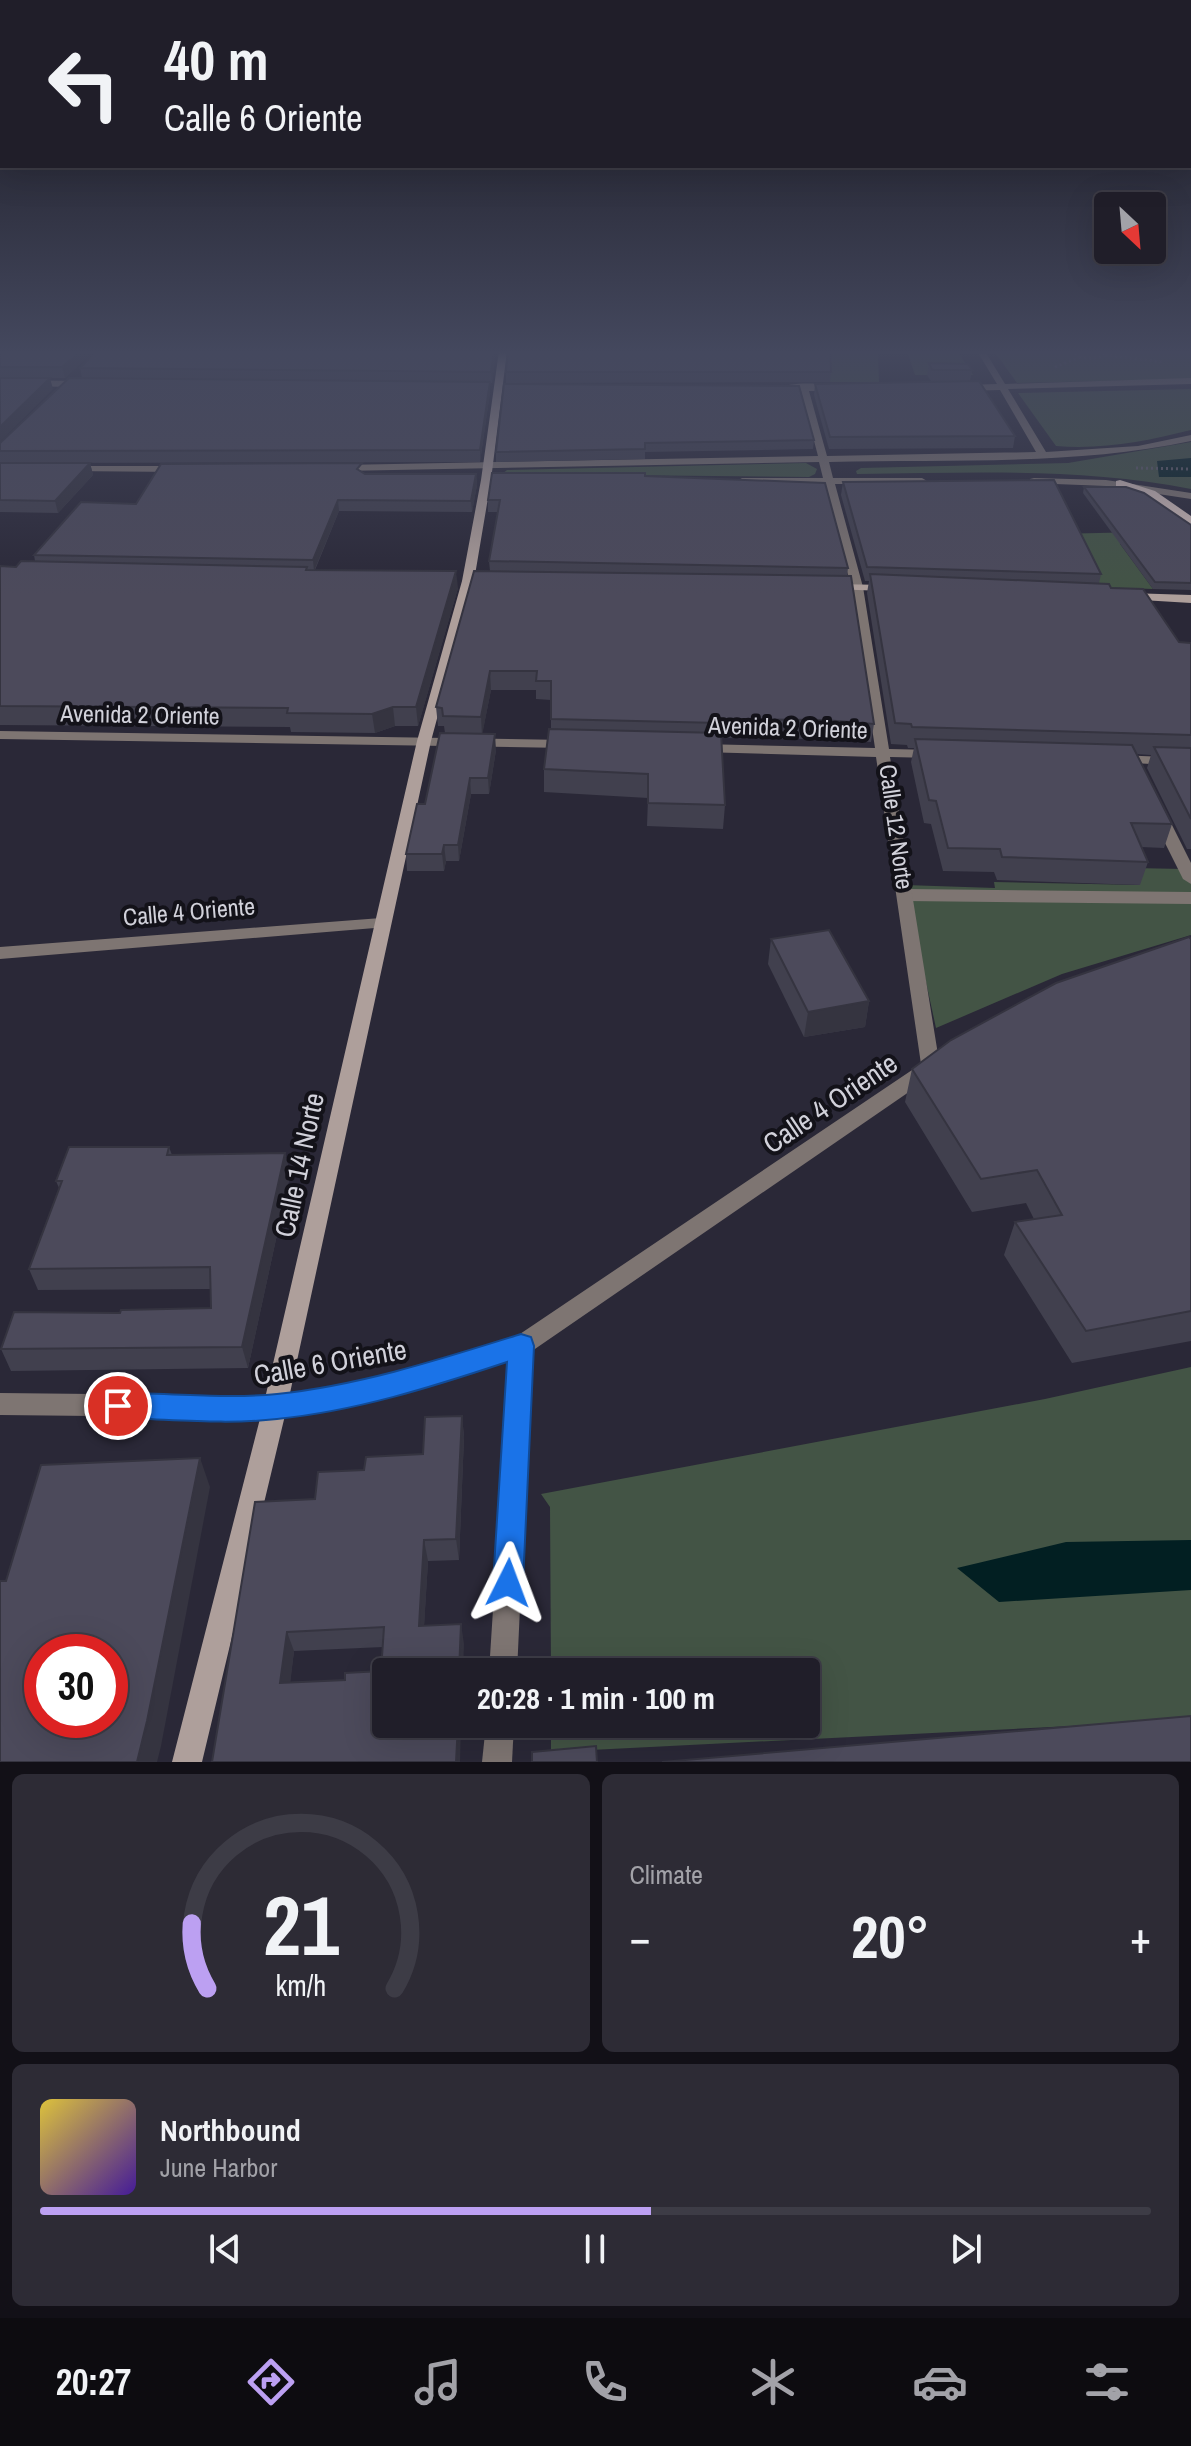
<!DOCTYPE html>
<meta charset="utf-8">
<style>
:root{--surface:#201e29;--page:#2d2b35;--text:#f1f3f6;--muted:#a2a2a8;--line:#3d3c46;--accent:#bca0f2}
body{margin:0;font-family:"Archivo Narrow",sans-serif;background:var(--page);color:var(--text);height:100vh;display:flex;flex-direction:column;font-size:30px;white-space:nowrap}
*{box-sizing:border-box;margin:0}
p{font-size:26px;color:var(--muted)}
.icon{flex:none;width:44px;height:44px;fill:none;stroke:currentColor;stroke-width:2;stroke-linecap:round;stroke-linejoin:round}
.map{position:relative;height:1762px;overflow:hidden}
.side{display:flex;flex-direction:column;gap:12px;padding:12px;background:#121017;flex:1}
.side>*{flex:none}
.guide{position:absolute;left:0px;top:0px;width:1192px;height:168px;box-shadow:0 8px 32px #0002,0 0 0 2px var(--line);background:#201e29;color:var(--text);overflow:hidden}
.needle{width:52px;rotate:154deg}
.tools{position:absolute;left:1094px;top:192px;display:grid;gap:16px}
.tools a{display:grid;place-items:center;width:72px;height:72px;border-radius:8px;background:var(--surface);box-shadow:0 8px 32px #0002,0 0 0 2px var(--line);font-size:40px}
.speed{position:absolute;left:24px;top:1634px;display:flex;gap:16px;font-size:40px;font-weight:700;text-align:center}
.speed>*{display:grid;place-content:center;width:104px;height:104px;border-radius:50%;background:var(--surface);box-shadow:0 8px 32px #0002,0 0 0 2px var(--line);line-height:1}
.speed .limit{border:12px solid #d22;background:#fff;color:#111}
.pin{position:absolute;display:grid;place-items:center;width:68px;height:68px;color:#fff;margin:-34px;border:4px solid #fff;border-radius:50%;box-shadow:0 2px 8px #0007}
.me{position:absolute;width:88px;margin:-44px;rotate:3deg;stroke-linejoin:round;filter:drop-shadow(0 0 6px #0008)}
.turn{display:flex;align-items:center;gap:28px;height:168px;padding:0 32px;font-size:36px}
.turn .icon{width:104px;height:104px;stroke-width:2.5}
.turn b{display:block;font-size:56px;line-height:68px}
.big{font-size:60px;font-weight:700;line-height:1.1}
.side .widget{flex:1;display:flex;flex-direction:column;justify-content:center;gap:12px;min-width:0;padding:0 28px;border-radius:12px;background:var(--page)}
.side .dial{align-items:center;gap:0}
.dial svg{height:208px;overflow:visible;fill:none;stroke:var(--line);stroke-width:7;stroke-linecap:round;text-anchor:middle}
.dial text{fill:var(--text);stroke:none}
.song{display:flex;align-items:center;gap:24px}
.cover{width:96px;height:96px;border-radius:12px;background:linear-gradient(135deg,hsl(50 70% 55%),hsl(260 70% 35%))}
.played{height:8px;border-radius:4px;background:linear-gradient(90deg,var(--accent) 55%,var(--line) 55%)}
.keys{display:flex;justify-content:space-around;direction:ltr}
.heat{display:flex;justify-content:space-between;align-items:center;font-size:44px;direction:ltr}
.side .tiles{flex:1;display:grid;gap:12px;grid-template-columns:1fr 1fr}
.widget:last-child{grid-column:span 2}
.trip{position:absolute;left:372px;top:1658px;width:448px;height:80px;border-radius:8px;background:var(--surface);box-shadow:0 8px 32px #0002,0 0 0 2px var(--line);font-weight:700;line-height:80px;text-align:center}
.menu{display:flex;height:128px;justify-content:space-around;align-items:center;background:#0d0c10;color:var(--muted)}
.menu .icon{width:56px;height:56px}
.menu .on{color:var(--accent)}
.menu b{font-size:36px;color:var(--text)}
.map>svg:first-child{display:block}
</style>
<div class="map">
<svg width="1191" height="1762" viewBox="0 0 1191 1762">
<rect width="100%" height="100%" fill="#2a2837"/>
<g fill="#435445">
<polygon points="829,351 878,351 879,382 830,382"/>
<polygon points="907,351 958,352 973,375 915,375"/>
<polygon points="994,351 1191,351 1191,379 1017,383"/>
<path d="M1191 389V430C1147 441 1102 450 1056 446L1018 393Z"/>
<path d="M1191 442V489C1080 467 969 473 857 474L856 471 861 468 1068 463Z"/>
<polygon points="806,463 817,469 815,474 809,477 502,474 507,470"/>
<polygon points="1141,532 1120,544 1153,589 1096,587 1056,534"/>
<polygon points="1132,868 1184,869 1191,884 1191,935 1062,974 936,1028 905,885 995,888 994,882 1139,885"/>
<polygon points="1191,1367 1191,1720 551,1752 551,1724 806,1724 806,1672 551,1672 550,1507 541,1494 1045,1399"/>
</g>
<g fill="#021f22">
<polygon points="1191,458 1191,477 1159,477 1157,461"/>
<polygon points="1191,1540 1191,1590 999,1602 957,1568 1066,1542"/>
</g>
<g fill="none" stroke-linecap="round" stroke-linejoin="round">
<g stroke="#5e5c69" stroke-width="3" stroke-dasharray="2 3" stroke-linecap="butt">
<path d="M1071 351C1080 360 1092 359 1104 356L1102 351"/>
<polyline points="1105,355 1164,362"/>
<polyline points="1055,367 1080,357"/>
<polyline points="1136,468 1191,469"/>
</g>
<polyline stroke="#7e7572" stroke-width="12" points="906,895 1191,898"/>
<g fill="#7e7572" fill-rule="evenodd">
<path d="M977 351H985L1005 384 1191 378V384L1008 389 1046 452 1138 446 1191 435V441C1072 466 949 459 829 462L833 478H922L927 481 922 484H835L863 587 889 749 934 750 941 754 934 758 890 757 940 1067 938 1072 532 1351 517 1672H489L509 1360 418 1390 346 1407 275 1418 0 1415V1393L275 1396 346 1385 418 1368 514 1338 921 1064 876 757 701 752 694 748 701 744 875 748 851 587 825 484H742L737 481 742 478H823L819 462 342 471 337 468 342 465 818 456 801 391H781L777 388C791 382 824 382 838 388L834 391H809L827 456 1036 452 1000 390 965 391 961 388 965 385 997 384Z"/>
<polygon points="0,380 82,381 86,384 82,387 0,386"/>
<polygon points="70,466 179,466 184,469 179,472 67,471 65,469"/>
<polygon points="1034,478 1106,480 1191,493 1191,499 1106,486 1030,483 1030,479"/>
<polygon points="0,731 566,740 573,744 566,748 0,739"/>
<polygon points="1117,755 1191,758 1191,766 1112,762 1110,759 1112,756"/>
<polygon points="1159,810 1167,815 1191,863 1191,884 1183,879 1151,815"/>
<polygon points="381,918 387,919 389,923 387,927 0,959 0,947"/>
<polygon points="486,1724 514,1724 512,1762 482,1762"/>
</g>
<g fill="#ae9f9b" fill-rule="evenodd">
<polygon points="499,351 507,351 491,480 474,581 431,741 287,1407 202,1762 172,1762 263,1407 417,741 462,581 481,480"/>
<polygon points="833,584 886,585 892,588 886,591 829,589 829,585"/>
<polygon points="1129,593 1191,595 1191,603 1125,599 1125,595"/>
</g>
<polygon fill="#d3c0bb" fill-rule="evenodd" points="1120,480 1155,491 1191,516 1191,526 1145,497 1116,487 1116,481"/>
</g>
<g fill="#41404e" fill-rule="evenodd">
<polygon points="0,351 94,351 65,378 0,378"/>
<polygon points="96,351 496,351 492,383 490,383 490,392 480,462 0,463 0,443 82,378 80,368"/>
<polygon points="929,363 972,370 970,381 931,381 927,375"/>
<polygon points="506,372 831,372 830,382 506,383"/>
<polygon points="504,384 814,440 813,449 645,452 645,459 496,462 496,452"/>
<polygon points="815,384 1015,436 1013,448 829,449 814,395"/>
<polygon points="0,463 90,463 93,475 58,513 0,512"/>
<polygon points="363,473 365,474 476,474 477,485 472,512 339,511 315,570 458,588 418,726 395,726 375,733 291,732 290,727 0,725 0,566 16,567 35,561 34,555 136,504"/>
<polygon points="645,476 848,568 847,576 874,724 871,742 822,739 721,738 725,805 723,829 647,826 648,798 544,792 544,769 551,729 551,700 536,699 536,690 491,690 482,734 496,750 489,794 471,794 459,861 446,861 444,871 407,871 406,854 425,804 445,733 444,726 438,726 436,707 490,571 489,561 498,512 488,512 488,500"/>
<polygon points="843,482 1101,574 1099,583 1111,588 1179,642 1191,643 1191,849 1187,849 1147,768 1151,755 1136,754 1172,824 1164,848 1141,847 1148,862 1140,885 997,880 994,872 943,871 931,824 924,823 911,762 914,748 908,748 907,745 891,744 867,593 869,581 865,581 841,495"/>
<polygon points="1084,487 1191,525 1191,590 1153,589 1083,493"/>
<polygon points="771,939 869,1001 865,1027 804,1037 768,964"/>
<polygon points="1191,939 1191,1341 1072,1363 1004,1255 1015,1222 1034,1219 1026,1203 972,1212 905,1102 912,1069"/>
<polygon points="169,1147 172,1155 285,1153 290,1175 248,1368 11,1371 1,1349 120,1313 211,1308 211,1289 38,1290 29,1269 59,1188 56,1181"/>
<path d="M462 1416 464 1437 459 1560 428 1561 424 1625 464 1644 212 1762 315 1499 364 1470 423 1454ZM383 1647 381 1671 345 1680 290 1682 294 1651Z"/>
</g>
<g fill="#353440">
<polygon points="81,351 94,351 65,378 62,367"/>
<polygon points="494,351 496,351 492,383 491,372"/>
<polygon points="50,378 53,389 0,442 0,427"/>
<polygon points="490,382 490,392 480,462 480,450"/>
<polygon points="90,463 93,475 58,513 55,501"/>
<polygon points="476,474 477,485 472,512 471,501"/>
<polygon points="338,500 339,511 314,571 313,560"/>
<polygon points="456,571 458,588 418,726 416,707"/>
<polygon points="490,671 491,690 482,736 481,717"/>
<polygon points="393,707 395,726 375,733 372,714"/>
<polygon points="495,734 496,750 489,794 488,778"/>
<polygon points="470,778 471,794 459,861 458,845"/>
<polygon points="444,845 446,861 444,871 442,854"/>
<polygon points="869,1001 865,1027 804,1037 808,1012"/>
<polygon points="285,1153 290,1175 248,1368 242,1347"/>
<polygon points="462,1416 464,1437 459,1560 456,1539"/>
<polygon points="200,1458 210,1487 161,1746 157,1762 137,1762"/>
<polygon points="424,1540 428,1561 423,1645 419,1626"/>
<polygon points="461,1624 464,1644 463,1672 459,1672"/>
<polygon points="287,1632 294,1651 288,1702 280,1683"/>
<polygon points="458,1724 461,1724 460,1762 456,1762"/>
</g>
<g fill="#4c4a5b" stroke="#353440" stroke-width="2" fill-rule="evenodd">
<polygon points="0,351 81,351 62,367 0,367"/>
<polygon points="96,351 494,351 491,372 80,368"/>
<polygon points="508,351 830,351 831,372 506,372"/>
<polygon points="929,363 968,364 972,370 932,370"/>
<polygon points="0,378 50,378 0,427"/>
<polygon points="69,378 490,382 480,450 0,451 0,443"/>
<polygon points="979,381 1015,436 830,437 815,384"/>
<polygon points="504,384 799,386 814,440 645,443 645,449 496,452"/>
<polygon points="0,463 90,463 55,501 0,500"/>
<polygon points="362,463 357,469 365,474 476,474 471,501 338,500 313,560 34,555 81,502 136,504 161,464"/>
<polygon points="492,473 645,473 645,476 825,483 848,568 489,561 500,500 488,500"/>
<polygon points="1054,480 1101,574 867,567 843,482"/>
<polygon points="1084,487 1126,487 1144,493 1191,525 1191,583 1155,582"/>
<polygon points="21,561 307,567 306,570 456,571 416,707 393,707 372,714 287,713 288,708 0,706 0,566 16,567"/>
<polygon points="474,571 851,576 874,724 824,720 719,719 720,723 551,719 551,681 536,681 537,671 490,671 481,717 443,716 442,708 436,707"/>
<polygon points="870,574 1109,584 1111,588 1143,589 1179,642 1191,643 1191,735 912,727 911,724 895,723"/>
<polygon points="549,729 721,733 725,805 648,803 648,774 544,769"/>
<polygon points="440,733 495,734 488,778 470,778 458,845 444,845 442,854 406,854 417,804 425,804"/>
<polygon points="915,739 1132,745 1172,824 1131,823 1148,862 1002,857 1000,849 948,848 936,801 929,800"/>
<polygon points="1154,747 1191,748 1191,819"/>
<polygon points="829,930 869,1001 808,1012 771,939"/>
<polygon points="1189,937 1191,939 1191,1311 1086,1331 1015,1222 1062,1215 1037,1170 981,1179 912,1069 951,1040 1056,983"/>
<polygon points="69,1147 169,1147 167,1155 285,1153 242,1347 1,1349 14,1312 120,1313 121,1310 211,1308 210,1267 29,1269 62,1181 56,1181"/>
<path d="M462 1416 456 1539 424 1540 419 1626 461 1624 459 1672H386V1724H458L456 1762H212L255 1502 315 1499 318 1472 364 1470 366 1457 423 1454 425 1417ZM384 1627 381 1671 345 1673V1680L280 1683 287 1632Z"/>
<path d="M200 1458 147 1721 137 1762H0V1581H6L41 1465ZM42 1652H110V1720H42Z"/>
<polygon points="1191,1716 1191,1762 662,1762"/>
<polygon points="596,1746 597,1762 532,1762 532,1752"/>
</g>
<linearGradient id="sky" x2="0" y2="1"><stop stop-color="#17161e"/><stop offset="0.59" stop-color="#44485e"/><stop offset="1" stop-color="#44485e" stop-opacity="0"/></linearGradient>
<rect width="1191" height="597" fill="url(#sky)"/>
<path fill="#1a73e8" stroke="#114b97" stroke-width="2" d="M521 1334 531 1337 534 1346 523 1583 518 1594 508 1598 497 1594 493 1583 507 1362C432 1387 356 1411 277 1419 225 1425 170 1419 118 1418L108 1415 104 1406 108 1397 118 1393C169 1393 227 1399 277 1394 361 1385 441 1359 521 1334Z"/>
<g text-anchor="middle" stroke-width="8" stroke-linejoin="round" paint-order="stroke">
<g font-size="24" fill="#d1d1da" stroke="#131219">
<text transform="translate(140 715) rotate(1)" y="8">Avenida 2 Oriente</text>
<text transform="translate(788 728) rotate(2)" y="8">Avenida 2 Oriente</text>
<text transform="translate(896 827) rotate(82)" y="8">Calle 12 Norte</text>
<text transform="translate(189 912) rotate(-5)" y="8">Calle 4 Oriente</text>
</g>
<g font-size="28" fill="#d1d1da" stroke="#131219">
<text transform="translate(830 1103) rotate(-34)" y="10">Calle 4 Oriente</text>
<text transform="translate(299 1165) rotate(-78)" y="10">Calle 14 Norte</text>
<text transform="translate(330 1362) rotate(-10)" y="10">Calle 6 Oriente</text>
</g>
</g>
</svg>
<div class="tools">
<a><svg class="needle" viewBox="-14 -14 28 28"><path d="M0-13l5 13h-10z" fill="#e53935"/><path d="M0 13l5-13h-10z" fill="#a2a2a8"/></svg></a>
</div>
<div class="speed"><div class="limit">30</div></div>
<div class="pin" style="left:118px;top:1406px;background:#d93025"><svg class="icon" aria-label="arrive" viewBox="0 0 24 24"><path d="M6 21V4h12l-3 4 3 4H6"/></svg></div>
<svg class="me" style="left:508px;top:1583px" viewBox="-20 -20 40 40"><path d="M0-17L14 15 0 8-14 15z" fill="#1a73e8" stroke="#fff" stroke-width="4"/></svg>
<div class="trip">20:28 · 1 min · 100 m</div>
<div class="guide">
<div class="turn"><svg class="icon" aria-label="left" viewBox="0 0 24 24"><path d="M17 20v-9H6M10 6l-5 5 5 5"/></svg><div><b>40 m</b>Calle 6 Oriente</div></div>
</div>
</div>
<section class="side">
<div class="tiles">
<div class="widget dial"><svg viewBox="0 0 100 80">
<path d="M14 69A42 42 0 1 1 86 69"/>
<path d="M14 69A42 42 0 0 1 8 44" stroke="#bca0f2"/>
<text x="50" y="56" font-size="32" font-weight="700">21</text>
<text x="50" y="72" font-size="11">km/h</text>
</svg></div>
<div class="widget"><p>Climate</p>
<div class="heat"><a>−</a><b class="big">20°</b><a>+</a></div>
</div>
<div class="widget">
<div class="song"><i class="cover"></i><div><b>Northbound</b><p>June Harbor</p></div></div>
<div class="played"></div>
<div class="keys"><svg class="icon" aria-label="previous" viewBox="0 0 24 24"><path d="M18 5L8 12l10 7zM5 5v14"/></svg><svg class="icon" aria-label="pause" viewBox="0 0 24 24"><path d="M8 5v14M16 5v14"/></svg><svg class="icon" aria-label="next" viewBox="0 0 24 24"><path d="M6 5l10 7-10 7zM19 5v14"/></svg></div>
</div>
</div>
</section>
<nav class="menu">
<b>20:27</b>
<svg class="icon on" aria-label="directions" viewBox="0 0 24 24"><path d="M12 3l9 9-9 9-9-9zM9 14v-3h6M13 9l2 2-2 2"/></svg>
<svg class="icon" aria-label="music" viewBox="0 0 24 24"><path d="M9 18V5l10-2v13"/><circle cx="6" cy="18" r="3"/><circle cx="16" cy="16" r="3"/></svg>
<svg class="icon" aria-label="phone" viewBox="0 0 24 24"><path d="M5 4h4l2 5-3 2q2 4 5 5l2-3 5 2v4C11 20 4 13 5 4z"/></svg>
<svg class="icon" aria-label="climate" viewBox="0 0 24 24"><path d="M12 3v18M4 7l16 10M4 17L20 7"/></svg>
<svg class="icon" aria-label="car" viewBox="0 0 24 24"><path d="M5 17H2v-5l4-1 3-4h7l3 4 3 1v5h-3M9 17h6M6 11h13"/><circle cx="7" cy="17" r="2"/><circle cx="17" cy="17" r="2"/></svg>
<svg class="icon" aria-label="filters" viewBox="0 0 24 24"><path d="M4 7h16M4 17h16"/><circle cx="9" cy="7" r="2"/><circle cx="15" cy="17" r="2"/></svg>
</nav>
